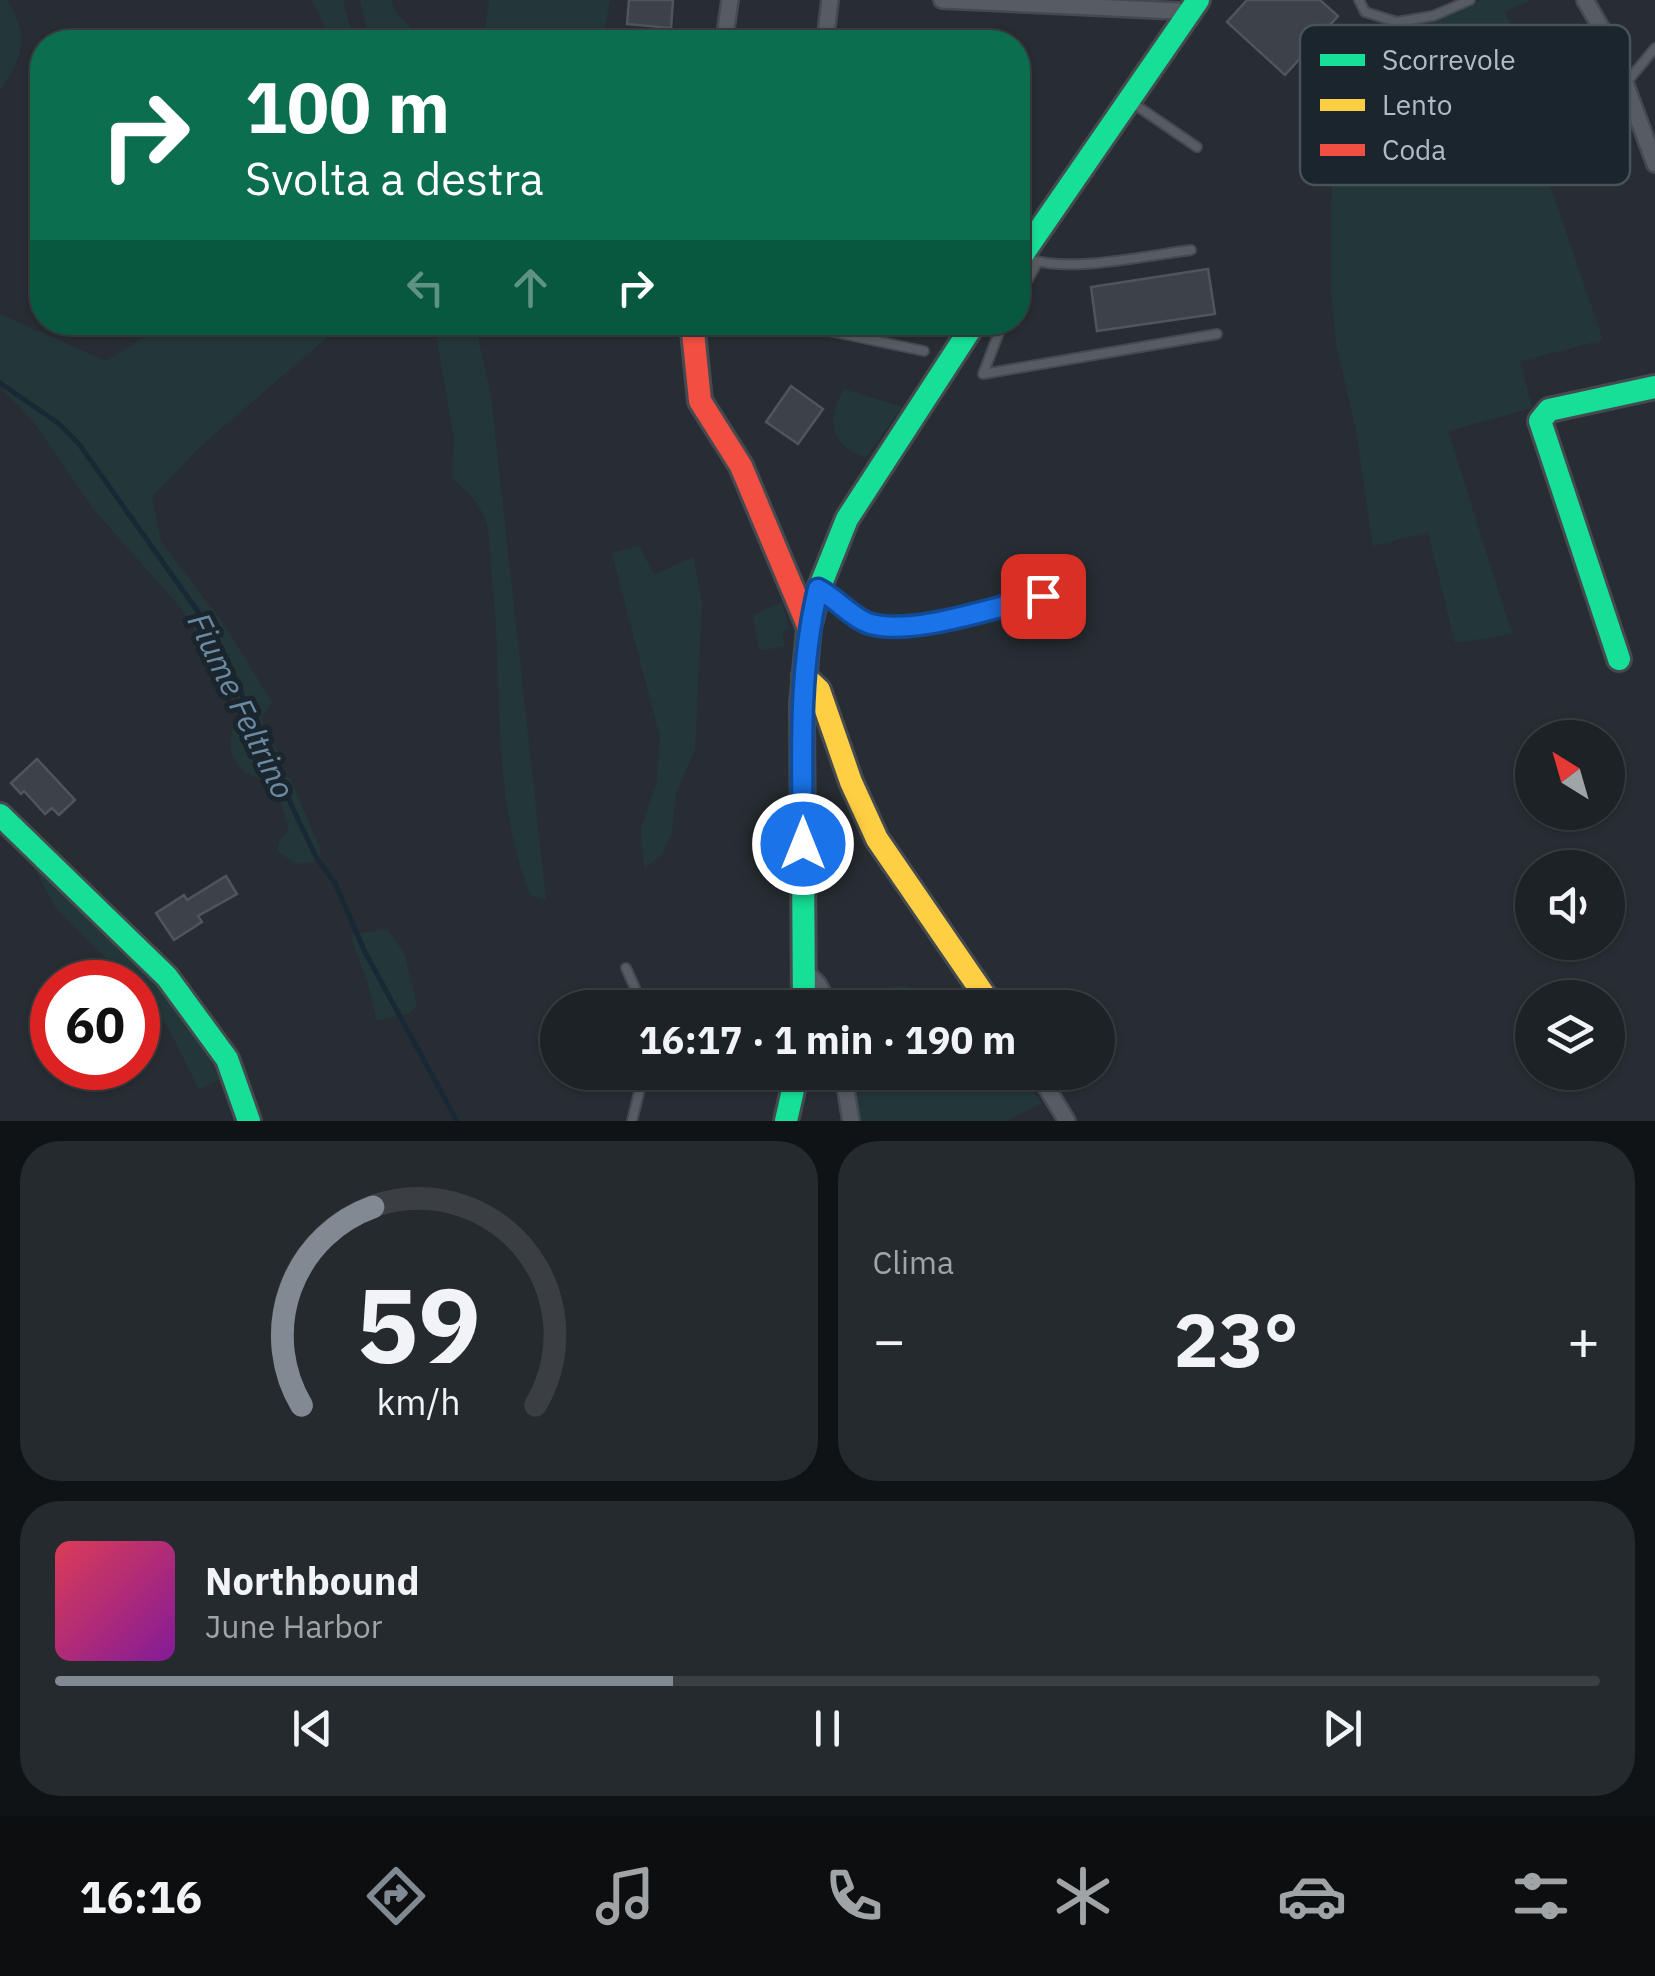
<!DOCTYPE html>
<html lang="it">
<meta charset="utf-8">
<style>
:root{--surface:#1d2226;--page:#252a2e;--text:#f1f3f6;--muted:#a0a4a7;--line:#3b3f43;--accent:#818992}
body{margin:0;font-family:"IBM Plex Sans",sans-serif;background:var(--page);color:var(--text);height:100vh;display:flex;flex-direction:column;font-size:38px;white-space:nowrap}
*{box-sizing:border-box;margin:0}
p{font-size:32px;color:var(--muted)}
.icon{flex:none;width:55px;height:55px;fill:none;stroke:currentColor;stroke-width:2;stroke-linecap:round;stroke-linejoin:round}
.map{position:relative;height:1121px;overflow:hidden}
.sheet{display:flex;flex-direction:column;gap:20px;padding:20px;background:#101315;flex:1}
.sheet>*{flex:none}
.banner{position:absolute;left:30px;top:30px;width:1000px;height:305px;border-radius:40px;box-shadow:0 2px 8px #0004,0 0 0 2px var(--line);background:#0b6e4f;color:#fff;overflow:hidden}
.needle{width:65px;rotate:323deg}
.controls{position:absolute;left:1515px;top:720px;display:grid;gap:20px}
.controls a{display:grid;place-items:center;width:110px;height:110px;border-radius:50%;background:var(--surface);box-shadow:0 2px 8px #0004,0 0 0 2px var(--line);font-size:50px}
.speed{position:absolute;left:30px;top:960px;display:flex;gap:20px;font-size:50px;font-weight:700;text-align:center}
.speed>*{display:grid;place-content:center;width:130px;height:130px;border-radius:50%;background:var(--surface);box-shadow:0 2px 8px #0004,0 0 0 2px var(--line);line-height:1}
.speed .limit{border:15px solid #d22;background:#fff;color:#111}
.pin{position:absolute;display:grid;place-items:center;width:85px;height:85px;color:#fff;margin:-42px;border-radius:20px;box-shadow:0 5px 15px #0006}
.me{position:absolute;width:110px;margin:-55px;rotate:0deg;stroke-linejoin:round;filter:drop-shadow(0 0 8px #0008)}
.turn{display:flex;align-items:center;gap:35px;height:210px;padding:0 50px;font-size:45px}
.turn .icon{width:130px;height:130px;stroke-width:2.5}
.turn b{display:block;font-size:70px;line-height:85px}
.lanes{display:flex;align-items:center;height:95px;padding:0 50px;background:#0003;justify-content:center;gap:50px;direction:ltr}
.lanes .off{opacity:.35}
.big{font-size:75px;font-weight:700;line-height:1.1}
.sheet .widget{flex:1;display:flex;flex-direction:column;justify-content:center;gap:15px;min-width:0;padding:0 35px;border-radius:40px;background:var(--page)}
.sheet .dial{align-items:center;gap:0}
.dial svg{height:260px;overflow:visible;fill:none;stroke:var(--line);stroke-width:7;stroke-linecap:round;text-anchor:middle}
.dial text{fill:var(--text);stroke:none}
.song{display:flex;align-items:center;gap:30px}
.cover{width:120px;height:120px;border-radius:15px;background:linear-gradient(135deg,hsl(350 70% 55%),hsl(290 70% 35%))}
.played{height:10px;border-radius:5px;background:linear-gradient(90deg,var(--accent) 40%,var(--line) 40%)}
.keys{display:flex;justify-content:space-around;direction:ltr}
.heat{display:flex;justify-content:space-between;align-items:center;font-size:55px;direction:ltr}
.sheet .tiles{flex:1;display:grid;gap:20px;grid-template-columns:1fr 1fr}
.widget:last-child{grid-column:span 2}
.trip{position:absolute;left:540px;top:990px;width:575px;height:100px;border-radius:50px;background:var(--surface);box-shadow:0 2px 8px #0004,0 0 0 2px var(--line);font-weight:700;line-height:100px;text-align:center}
.dock{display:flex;height:160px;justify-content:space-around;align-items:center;background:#0c0e0f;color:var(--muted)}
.dock .icon{width:70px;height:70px}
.dock .selected{color:var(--accent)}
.dock b{font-size:45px;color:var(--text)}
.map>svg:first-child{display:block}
</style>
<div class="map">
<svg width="1655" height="1121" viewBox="0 0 1655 1121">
<rect width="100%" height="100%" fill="#272d33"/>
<g fill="#243738">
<path d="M0 0H7C31 39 22 56 0 91Z"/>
<polygon points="312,0 343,0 354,42 324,42 323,22"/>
<polygon points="360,0 391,0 395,12 426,42 370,42"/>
<polygon points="489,0 610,0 602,42 493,42 484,39"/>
<polygon points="1482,0 1532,0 1505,11 1517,44 1474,59 1511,167 1541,159 1603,340 1520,361 1532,408 1448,431 1512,634 1455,643 1428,532 1373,546 1356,430 1336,343 1331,291 1331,203 1345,34 1413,31"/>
<path d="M0 314 106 361 141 339 155 323H344L202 445 152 497 161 542 225 626 272 702 261 718 270 740 279 752 274 779 290 778 321 850 317 861 296 864 277 851 280 840 289 829 274 780C230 781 219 739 243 707L181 608 95 511 33 421 0 387Z"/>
<path d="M434 323H475L491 397 546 900 531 896C490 796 504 684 492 579 490 559 492 529 482 512 475 498 463 488 452 478L454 439Z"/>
<path d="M844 389 902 407 866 457C829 446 827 419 844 389Z"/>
<polygon points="639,546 654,575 693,557 702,603 695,749 676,793 672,831 663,853 644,869 641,829 657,781 660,737 612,553"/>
<polygon points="782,602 789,628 782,632 785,646 759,651 753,615"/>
<polygon points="23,848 139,957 195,1032 220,1079 199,1090 168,1027 138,990 138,982 130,982 56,908"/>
<polygon points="387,929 404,953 417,1006 408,1014 377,1021 367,980 350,935"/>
<polygon points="904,985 928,993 930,1007 881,1007 872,990"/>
<polygon points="851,1073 1020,1073 1042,1103 1006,1121 858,1121"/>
</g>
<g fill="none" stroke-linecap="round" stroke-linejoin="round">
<polyline stroke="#182835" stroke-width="5" points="0,383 58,423 79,444 206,623 235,678 257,731 265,766 289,800 316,857 335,883 365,952 457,1121"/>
</g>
<g fill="#3c4248" stroke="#4f555b" stroke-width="2.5">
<polygon points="629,0 673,0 671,28 627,24"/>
<polygon points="1247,0 1320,0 1338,16 1285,75 1227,22"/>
<polygon points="1208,269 1215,314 1097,331 1091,287"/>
<polygon points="791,386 823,409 798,444 766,422"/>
<polygon points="37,759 75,800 59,815 52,808 45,814 24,791 21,794 11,783"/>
<polygon points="226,876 237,894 198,916 202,922 174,940 156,913 184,895 187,900"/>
</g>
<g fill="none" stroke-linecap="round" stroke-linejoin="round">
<defs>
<g id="lane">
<polyline points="1359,0 1365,12 1397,22 1433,16 1470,0"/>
<polyline points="1626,83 1655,48"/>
<polyline points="1134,104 1197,147"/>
<path d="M1026 257C1061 275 1150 255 1191 250"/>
<polyline points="1018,297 1037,263"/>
<polyline points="786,322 924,351"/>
<polyline points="1003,322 983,374 1217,334"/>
<polyline points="822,591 868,624 906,628 1043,596"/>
<polyline points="626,968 644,1008"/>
<polyline points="632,1121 644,1072"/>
</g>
<g id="street">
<polyline points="942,0 1178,11 1187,17"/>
<polyline points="1585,0 1611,45 1655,164"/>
<polyline points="724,42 730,0"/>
<polyline points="825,42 830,0"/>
<polyline points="804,970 818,984 831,1008"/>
<polyline points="843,1072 851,1121"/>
<polyline points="1037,1072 1067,1121"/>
</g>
<g id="fast">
<polyline points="1018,261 1198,0"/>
<polyline points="1619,659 1540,421 1549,410 1655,387"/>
<polyline points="0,815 167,977 227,1059 249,1121"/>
<polyline points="804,1008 802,704 809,628 819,589 847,519 975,322"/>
<polyline points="786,1121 797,1072"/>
</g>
<polyline id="slow" points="804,676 819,690 851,782 877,839 993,1008"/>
<polyline id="jam" points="692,322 700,401 741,466 809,628"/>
</defs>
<use href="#lane" stroke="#454a50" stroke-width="12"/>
<use href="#street" stroke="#454a50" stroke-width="20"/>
<use href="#fast" stroke="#454a50" stroke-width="28"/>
<use href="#slow" stroke="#454a50" stroke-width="28"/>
<use href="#jam" stroke="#454a50" stroke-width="28"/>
<use href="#lane" stroke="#575c62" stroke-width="8"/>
<use href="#street" stroke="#575c62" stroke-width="15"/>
<use href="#fast" stroke="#16e098" stroke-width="22"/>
<use href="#slow" stroke="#ffcf43" stroke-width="22"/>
<use href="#jam" stroke="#f24e42" stroke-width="22"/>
</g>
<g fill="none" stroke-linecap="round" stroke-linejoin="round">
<defs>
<path id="route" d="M803 844C802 758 798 673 818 589 836 598 853 619 871 624 914 636 998 606 1043 596"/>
</defs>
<use href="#route" stroke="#114b97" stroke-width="25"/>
<use href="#route" stroke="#1a73e8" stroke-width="18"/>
</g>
<g text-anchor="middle" stroke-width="10" stroke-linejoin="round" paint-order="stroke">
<g font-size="32" font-style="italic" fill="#6b8aa2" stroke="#1b252d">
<text transform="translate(241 706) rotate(64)" y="11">Fiume Feltrino</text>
</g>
</g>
<rect x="1300" y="25" width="330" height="160" rx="15" fill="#1b252d" stroke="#48525b" stroke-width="2.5"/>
<rect x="1320" y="54" width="45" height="12" fill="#16e098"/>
<rect x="1320" y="99" width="45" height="12" fill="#ffcf43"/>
<rect x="1320" y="144" width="45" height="12" fill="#f24e42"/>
<g font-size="28" fill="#b1bbc5">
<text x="1382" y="70">Scorrevole</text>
<text x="1382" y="115">Lento</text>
<text x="1382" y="160">Coda</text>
</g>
</svg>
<div class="controls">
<a><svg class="needle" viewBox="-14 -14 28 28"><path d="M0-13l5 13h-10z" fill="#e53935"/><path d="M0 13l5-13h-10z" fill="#a0a4a7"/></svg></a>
<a><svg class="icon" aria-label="sound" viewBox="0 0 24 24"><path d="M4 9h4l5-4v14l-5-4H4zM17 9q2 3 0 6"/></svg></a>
<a><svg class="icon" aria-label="layers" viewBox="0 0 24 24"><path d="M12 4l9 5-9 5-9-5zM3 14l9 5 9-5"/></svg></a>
</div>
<div class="speed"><div class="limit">60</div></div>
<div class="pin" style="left:1043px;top:596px;background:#d93025"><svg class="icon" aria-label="arrive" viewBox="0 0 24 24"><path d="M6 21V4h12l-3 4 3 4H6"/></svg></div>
<svg class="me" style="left:803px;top:844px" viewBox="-20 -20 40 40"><circle r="17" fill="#1a73e8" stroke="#fff" stroke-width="3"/><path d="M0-11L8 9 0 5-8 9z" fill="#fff"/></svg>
<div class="trip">16:17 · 1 min · 190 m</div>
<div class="banner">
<div class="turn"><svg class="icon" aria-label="right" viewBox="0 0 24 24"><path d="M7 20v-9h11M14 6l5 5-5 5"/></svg><div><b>100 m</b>Svolta a destra</div></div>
<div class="lanes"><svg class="icon off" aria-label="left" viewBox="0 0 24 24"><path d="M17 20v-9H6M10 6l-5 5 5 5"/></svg><svg class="icon off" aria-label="ahead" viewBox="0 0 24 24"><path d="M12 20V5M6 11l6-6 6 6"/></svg><svg class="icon" aria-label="right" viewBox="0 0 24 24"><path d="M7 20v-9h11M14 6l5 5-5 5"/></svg></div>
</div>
</div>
<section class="sheet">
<div class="tiles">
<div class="widget dial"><svg viewBox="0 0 100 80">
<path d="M14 69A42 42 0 1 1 86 69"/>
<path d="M14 69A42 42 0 0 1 36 8" stroke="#818992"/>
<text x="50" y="56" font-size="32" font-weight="700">59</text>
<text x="50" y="72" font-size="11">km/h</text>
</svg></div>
<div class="widget"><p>Clima</p>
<div class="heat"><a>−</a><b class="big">23°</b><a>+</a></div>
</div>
<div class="widget">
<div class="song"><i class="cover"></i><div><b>Northbound</b><p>June Harbor</p></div></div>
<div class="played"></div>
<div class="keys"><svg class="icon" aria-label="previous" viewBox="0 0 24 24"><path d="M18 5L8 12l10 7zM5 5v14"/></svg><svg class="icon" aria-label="pause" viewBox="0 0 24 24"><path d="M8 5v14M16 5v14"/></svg><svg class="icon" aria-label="next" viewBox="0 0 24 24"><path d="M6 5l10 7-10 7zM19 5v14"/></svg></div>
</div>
</div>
</section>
<nav class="dock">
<b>16:16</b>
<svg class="icon selected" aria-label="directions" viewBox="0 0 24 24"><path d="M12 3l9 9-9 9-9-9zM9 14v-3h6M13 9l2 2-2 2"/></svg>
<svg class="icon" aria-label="music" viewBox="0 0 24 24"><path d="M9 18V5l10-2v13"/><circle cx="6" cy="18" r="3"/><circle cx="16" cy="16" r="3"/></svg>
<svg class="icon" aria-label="phone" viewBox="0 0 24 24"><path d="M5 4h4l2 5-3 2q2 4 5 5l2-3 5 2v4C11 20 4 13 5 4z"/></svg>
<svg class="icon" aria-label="climate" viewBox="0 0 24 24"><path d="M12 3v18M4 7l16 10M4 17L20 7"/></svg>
<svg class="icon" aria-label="car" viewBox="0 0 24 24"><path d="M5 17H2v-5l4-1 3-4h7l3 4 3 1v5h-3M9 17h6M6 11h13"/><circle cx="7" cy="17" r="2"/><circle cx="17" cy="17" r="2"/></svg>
<svg class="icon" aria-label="filters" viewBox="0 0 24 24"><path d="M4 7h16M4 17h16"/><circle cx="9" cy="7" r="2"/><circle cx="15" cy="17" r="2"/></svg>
</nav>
